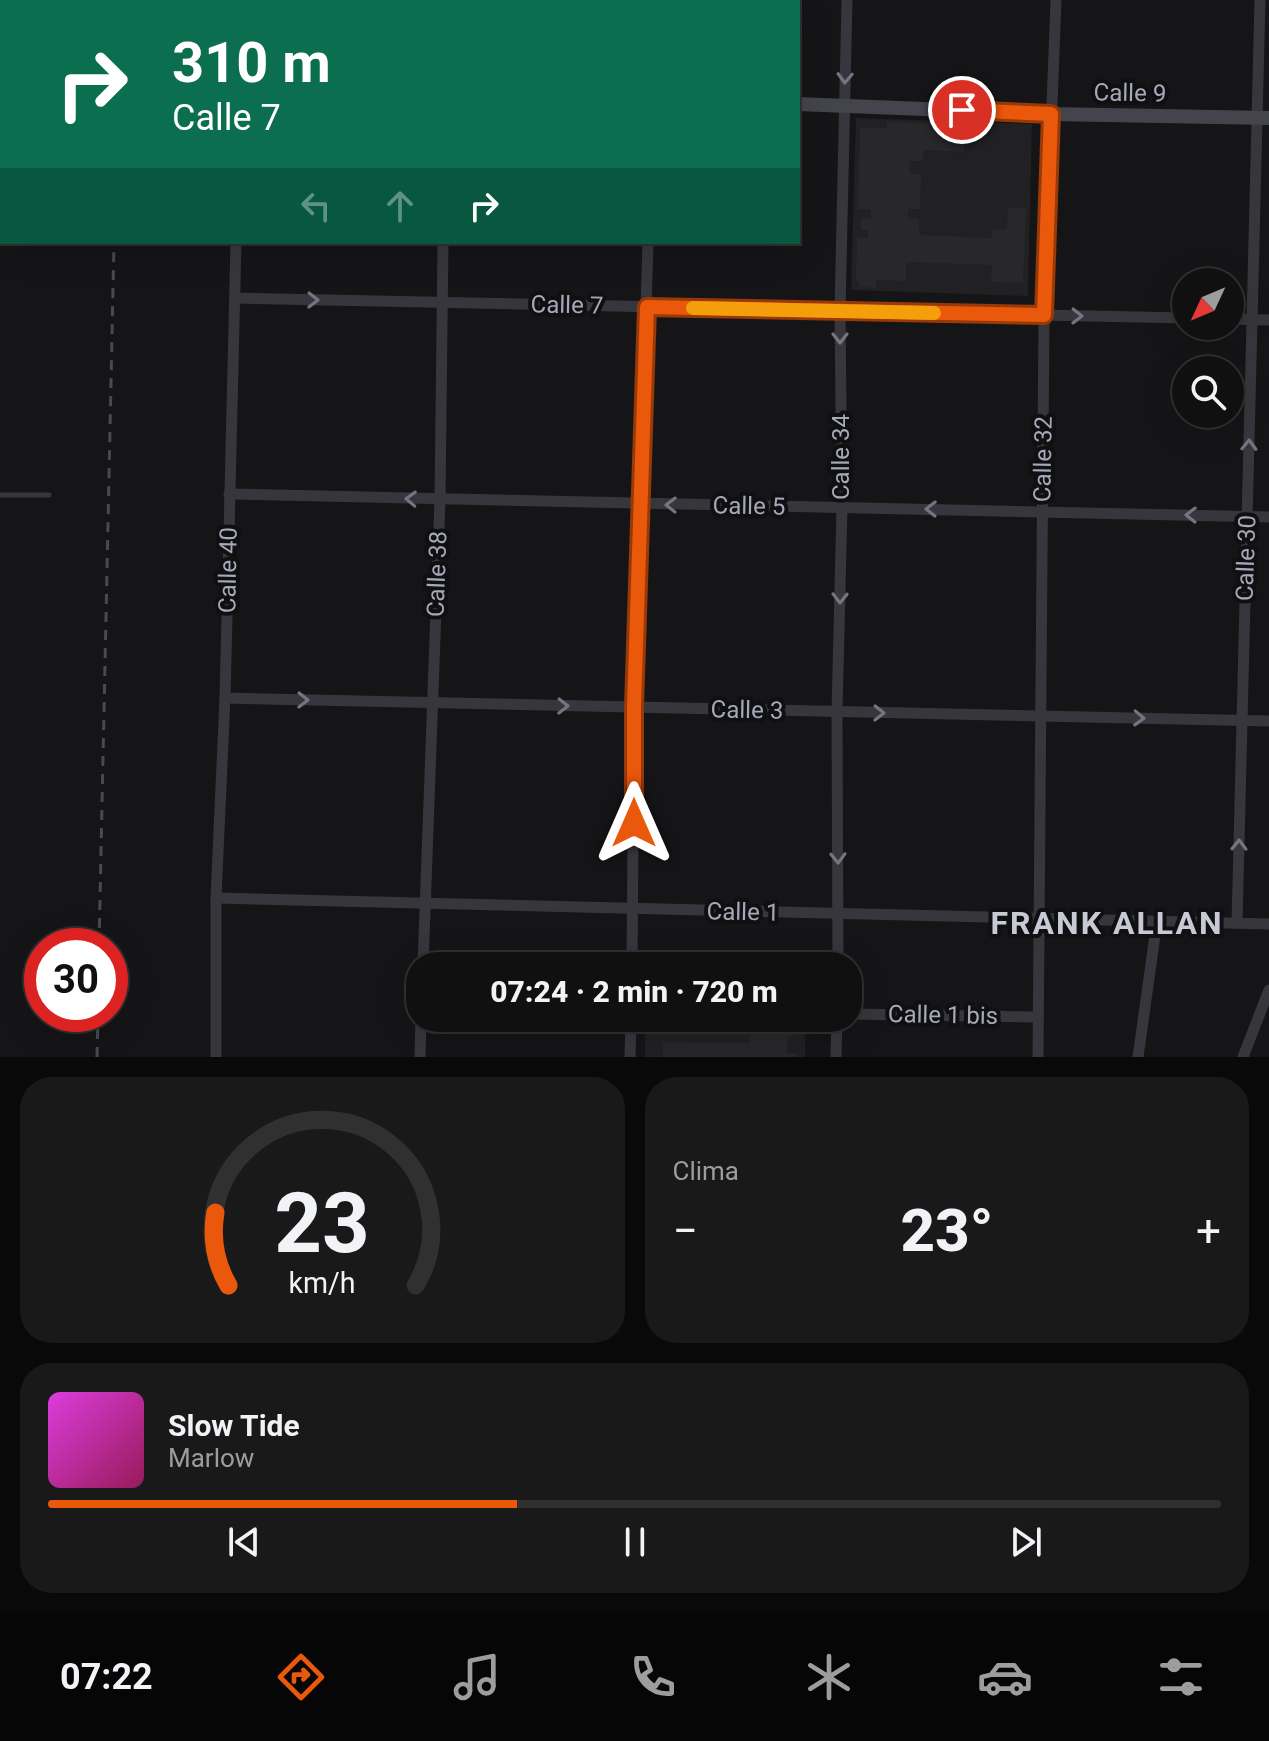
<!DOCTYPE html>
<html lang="es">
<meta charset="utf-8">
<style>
:root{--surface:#101011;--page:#19191a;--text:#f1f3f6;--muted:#9c9d9f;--line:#303031;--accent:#ea580c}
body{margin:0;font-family:Roboto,sans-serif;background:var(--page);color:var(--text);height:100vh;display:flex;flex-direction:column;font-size:30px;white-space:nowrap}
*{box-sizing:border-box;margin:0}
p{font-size:26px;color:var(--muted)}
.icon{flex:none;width:44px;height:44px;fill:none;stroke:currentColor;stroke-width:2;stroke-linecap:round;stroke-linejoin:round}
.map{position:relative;height:1057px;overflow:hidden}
.side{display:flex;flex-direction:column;gap:20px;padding:20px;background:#090909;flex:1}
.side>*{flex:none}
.hud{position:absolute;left:0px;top:0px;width:800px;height:244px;box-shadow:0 8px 32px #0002,0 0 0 2px var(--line);background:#0b6e4f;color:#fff;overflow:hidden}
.needle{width:52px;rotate:226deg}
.fabs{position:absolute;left:1172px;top:268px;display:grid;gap:16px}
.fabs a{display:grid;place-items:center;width:72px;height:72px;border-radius:50%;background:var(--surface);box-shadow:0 8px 32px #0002,0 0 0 2px var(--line);font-size:40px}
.speed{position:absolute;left:24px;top:928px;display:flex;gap:16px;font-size:40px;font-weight:700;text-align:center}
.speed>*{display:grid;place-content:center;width:104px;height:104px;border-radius:50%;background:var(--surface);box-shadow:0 8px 32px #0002,0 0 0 2px var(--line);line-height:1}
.speed .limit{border:12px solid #d22;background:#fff;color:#111}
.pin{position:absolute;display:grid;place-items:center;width:68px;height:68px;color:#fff;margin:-34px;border:4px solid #fff;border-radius:50%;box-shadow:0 2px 8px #0007}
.me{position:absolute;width:88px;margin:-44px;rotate:0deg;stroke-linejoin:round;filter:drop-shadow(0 0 6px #0008)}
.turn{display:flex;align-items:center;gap:28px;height:168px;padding:0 40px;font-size:36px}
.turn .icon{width:104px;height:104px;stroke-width:2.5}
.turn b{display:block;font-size:56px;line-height:68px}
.lanes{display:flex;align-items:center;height:76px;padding:0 40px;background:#0003;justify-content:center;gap:40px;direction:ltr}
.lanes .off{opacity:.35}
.big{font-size:60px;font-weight:800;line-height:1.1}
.side .card{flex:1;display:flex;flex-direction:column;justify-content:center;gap:12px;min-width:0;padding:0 28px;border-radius:32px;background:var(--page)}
.side .dial{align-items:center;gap:0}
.dial svg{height:208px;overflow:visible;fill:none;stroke:var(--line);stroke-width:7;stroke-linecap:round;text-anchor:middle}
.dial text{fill:var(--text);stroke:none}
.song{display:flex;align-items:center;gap:24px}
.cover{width:96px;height:96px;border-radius:12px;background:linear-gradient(135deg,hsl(300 70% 55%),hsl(330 70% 35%))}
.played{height:8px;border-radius:4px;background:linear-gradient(90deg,var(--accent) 40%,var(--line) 40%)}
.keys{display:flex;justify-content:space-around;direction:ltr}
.heat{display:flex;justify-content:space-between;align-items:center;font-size:44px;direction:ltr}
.side .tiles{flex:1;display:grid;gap:20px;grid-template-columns:1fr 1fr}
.card:last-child{grid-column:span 2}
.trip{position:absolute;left:406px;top:952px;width:456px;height:80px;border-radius:32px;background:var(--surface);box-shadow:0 8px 32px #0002,0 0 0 2px var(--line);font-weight:800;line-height:80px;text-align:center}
.menu{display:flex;height:128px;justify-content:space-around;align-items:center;background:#060607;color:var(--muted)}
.menu .icon{width:56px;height:56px}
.menu .current{color:var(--accent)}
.menu b{font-size:36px;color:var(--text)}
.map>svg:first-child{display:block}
</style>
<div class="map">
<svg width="1269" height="1057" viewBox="0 0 1269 1057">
<rect width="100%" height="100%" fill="#151517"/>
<g fill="#212124">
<polygon points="856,118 1032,124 1028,296 851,290"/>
<rect x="645" y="1018" width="160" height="39"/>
</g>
<g fill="#28282b">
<polygon points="887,122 965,125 964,152 923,150 923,161 910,161 910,174 921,174 920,209 908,209 908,219 919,219 919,235 992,238 993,229 1007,229 1008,208 1026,208 1023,283 991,282 992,265 906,262 906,281 876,280 876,288 860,287 856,277 857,238 868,238 868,230 861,230 861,219 871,219 871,209 858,209 860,128 887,128"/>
<polygon points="751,1018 796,1018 796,1035 788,1037 787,1054 797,1054 797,1057 663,1057 663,1042 750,1043"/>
</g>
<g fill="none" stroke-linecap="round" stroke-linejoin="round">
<polyline stroke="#36363c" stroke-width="5" points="0,495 49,495"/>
<g stroke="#36363c" stroke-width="11">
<polyline points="241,2 241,0"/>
<polyline points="446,2 447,0"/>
<polyline points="653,2 653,0"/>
<polyline points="235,298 1186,318"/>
<polyline points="1230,319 1269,320"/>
<polyline points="229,494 1269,517"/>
<polyline points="225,698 1269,721"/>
<polyline points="216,898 1269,924"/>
<polyline points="1237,923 1260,0"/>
<polyline points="423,966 440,500 443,242"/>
<polyline points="632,966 634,707 648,242"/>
<polyline points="838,966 837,712 842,507 840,311 847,0"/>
<polyline points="848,1014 1038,1017"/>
<polyline points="216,1057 216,898 225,698 236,242"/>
<polyline points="420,1057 421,1018"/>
<polyline points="630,1057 631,1018"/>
<polyline points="836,1057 837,1018"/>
<polyline points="1038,1057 1044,315 1056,0"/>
<polyline points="1138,1057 1157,921"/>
<polyline points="1243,1057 1269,990"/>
</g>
<g stroke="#43444c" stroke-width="14">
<polyline points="0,90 2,90"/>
<polyline points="798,104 1051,114 1269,118"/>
</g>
<g stroke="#484951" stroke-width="3" stroke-dasharray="10 8" stroke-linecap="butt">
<polyline points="144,2 144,0"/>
<polyline points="99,946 114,242"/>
<polyline points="97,1057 98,1014"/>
</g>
</g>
<defs><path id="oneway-chevron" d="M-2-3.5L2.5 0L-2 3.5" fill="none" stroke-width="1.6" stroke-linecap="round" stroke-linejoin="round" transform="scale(2)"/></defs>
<g stroke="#747580">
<use href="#oneway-chevron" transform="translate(845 78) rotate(92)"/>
<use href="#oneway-chevron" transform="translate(313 300) rotate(1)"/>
<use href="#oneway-chevron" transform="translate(1077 316) rotate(1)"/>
<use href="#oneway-chevron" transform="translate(840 338) rotate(90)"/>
<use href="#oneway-chevron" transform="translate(1249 445) rotate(-88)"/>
<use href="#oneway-chevron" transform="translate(411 499) rotate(-178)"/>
<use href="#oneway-chevron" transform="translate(671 505) rotate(-179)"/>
<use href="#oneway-chevron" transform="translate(931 509) rotate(-179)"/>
<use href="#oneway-chevron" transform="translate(1191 515) rotate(-179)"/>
<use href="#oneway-chevron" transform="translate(840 598) rotate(91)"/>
<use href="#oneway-chevron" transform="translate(303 700) rotate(1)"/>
<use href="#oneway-chevron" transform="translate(563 706) rotate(1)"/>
<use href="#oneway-chevron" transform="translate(879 713) rotate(1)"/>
<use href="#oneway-chevron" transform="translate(1139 718) rotate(2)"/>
<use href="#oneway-chevron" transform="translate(1239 845) rotate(-89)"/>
<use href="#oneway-chevron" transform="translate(838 858) rotate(89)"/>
</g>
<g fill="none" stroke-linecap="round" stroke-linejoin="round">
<defs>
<polyline id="route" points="634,823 634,707 647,307 1044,315 1051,114 962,110"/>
</defs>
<use href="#route" stroke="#983908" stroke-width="20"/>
<use href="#route" stroke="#ea580c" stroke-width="14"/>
<polyline stroke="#f59e0b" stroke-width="14" points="693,308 934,313"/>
</g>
<g text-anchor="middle" stroke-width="8" stroke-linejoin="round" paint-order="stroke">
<g font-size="24" fill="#a6a9b8" stroke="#101012">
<text transform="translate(1130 93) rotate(1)" y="8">Calle 9</text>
<text transform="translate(567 305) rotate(1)" y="8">Calle 7</text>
<text transform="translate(841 457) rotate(-90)" y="8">Calle 34</text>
<text transform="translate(1043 459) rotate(-89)" y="8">Calle 32</text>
<text transform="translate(749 506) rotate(1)" y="8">Calle 5</text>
<text transform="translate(1246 558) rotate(-88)" y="8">Calle 30</text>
<text transform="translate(228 570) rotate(-89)" y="8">Calle 40</text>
<text transform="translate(437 574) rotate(-88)" y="8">Calle 38</text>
<text transform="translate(747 710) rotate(1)" y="8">Calle 3</text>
<text transform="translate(743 912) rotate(1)" y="8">Calle 1</text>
<text transform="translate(943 1015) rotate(1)" y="8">Calle 1 bis</text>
</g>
<g font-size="32" font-weight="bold" letter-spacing="2" fill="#c7c9d4" stroke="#101012">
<text x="1107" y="934">FRANK ALLAN</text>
</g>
</g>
</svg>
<div class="fabs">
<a><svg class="needle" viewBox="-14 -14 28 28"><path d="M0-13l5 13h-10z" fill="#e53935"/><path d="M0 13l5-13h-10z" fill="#9c9d9f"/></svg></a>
<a><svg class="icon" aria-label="search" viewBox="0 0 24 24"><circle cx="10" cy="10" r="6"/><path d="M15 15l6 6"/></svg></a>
</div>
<div class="speed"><div class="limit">30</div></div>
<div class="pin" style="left:962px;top:110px;background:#d93025"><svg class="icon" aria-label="arrive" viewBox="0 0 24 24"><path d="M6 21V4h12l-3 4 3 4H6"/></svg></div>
<svg class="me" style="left:634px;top:823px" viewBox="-20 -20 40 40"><path d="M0-17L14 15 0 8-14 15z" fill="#ea580c" stroke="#fff" stroke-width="4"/></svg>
<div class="trip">07:24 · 2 min · 720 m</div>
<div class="hud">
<div class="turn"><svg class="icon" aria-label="right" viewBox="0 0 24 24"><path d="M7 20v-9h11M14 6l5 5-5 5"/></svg><div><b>310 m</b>Calle 7</div></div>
<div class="lanes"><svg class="icon off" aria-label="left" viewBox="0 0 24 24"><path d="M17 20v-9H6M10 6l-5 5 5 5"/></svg><svg class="icon off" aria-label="ahead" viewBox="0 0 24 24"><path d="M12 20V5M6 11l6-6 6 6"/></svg><svg class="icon" aria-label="right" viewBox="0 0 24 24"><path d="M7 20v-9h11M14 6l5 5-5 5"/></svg></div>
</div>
</div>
<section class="side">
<div class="tiles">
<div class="card dial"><svg viewBox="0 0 100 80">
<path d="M14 69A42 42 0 1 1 86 69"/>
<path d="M14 69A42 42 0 0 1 9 41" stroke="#ea580c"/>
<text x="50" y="56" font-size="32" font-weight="700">23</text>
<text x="50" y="72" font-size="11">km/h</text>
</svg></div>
<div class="card"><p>Clima</p>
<div class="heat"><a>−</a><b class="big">23°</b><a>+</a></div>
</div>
<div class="card">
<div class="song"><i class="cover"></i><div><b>Slow Tide</b><p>Marlow</p></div></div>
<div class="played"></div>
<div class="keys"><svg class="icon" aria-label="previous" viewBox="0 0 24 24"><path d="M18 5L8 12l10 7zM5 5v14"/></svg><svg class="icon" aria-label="pause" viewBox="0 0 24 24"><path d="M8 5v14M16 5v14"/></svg><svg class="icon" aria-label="next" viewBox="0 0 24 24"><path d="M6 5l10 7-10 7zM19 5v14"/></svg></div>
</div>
</div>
</section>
<nav class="menu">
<b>07:22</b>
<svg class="icon current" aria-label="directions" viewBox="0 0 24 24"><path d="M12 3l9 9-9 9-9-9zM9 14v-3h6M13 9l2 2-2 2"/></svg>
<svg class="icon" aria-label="music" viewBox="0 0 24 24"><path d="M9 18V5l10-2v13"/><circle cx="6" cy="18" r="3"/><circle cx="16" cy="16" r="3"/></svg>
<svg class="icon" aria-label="phone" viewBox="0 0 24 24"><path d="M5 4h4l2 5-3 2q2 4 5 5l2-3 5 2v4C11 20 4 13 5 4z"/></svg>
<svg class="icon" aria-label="climate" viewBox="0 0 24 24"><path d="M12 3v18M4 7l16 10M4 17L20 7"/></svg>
<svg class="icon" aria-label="car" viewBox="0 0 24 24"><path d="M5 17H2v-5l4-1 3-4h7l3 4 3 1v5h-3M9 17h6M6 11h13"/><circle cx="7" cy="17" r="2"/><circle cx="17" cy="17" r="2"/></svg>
<svg class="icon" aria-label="filters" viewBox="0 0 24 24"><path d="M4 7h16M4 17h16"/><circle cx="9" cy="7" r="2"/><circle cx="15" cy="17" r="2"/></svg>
</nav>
